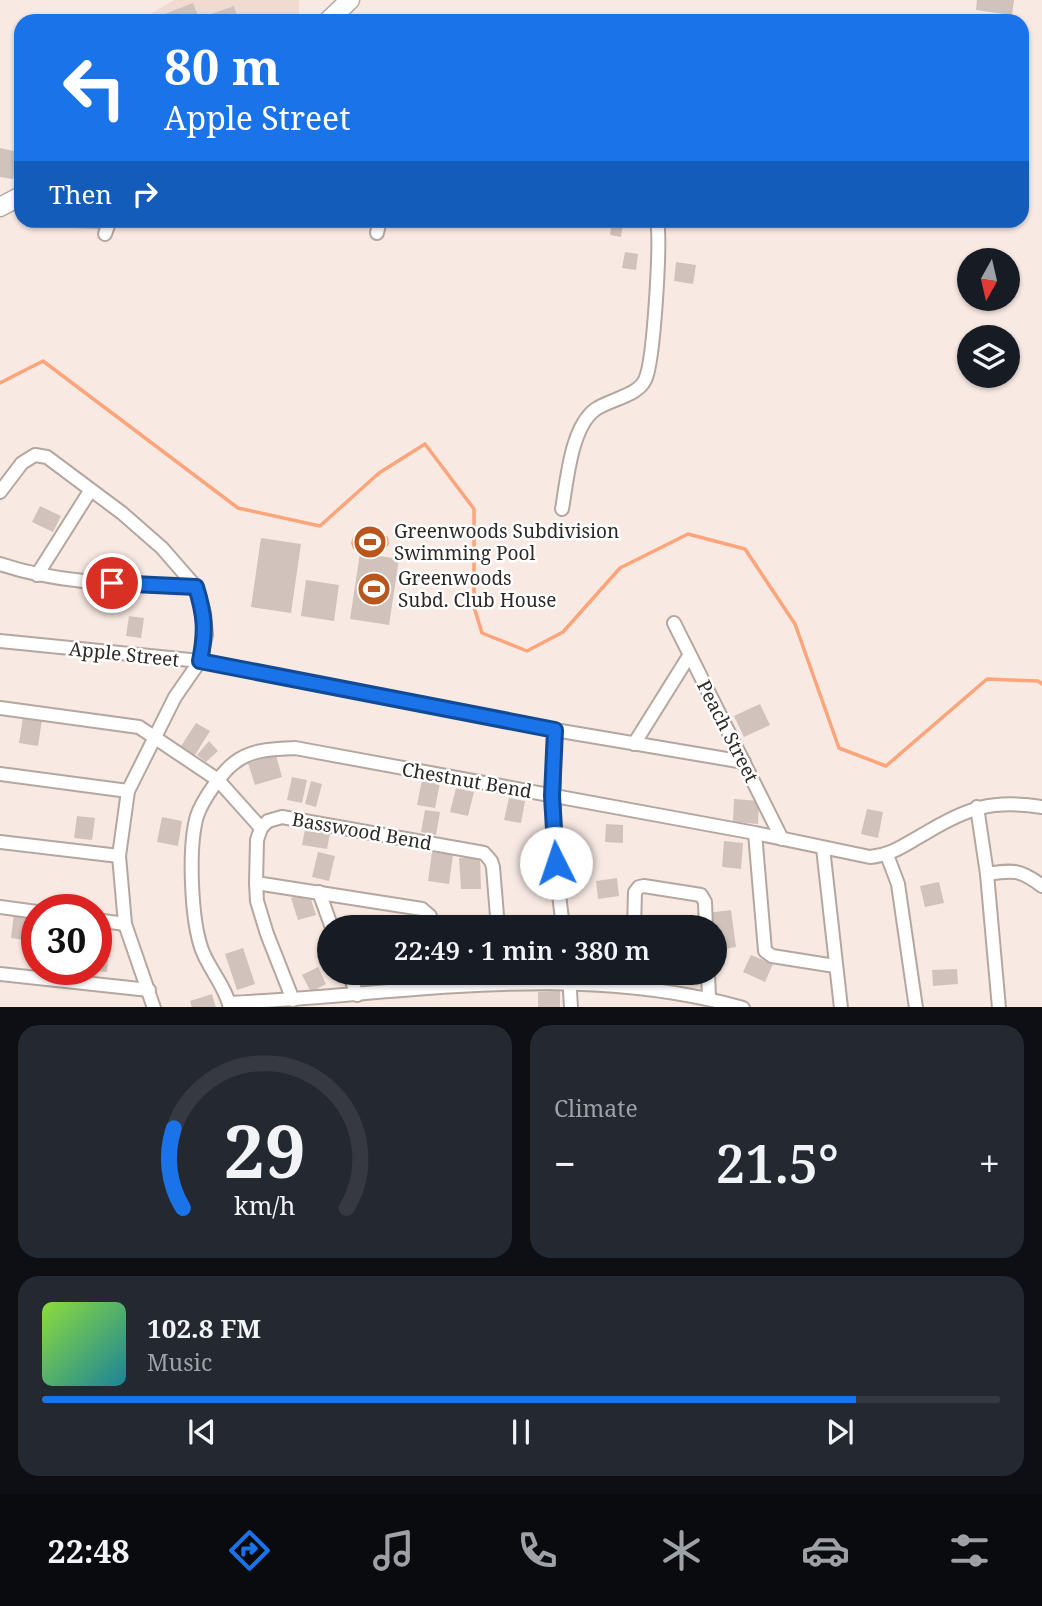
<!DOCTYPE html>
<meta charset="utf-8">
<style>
:root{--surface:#171b24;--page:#242831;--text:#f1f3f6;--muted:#9ea1a6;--line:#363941;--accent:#1a73e8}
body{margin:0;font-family:"Noto Serif",serif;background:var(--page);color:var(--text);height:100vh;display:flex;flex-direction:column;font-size:26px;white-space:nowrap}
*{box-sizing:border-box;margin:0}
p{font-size:23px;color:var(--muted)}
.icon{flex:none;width:38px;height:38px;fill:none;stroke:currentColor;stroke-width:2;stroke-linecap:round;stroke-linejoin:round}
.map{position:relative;height:1007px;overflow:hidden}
.panel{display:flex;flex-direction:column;gap:18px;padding:18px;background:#0d0f14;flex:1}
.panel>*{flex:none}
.top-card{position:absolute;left:14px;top:14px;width:1015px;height:214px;border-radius:21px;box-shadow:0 2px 5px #0004;background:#1a73e8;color:#fff;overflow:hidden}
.needle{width:46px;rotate:188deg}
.tools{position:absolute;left:957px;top:248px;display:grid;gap:14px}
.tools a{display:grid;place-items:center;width:63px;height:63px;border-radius:50%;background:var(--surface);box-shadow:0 2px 5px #0004;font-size:35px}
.speed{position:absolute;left:21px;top:894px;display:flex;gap:14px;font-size:35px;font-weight:700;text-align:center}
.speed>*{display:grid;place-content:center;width:91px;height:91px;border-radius:50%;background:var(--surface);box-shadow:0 2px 5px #0004;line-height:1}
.speed .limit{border:10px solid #d22;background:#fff;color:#111}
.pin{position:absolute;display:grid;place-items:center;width:60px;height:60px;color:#fff;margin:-30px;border:4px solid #fff;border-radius:50%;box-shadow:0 2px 7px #0007}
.me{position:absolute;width:77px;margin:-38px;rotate:356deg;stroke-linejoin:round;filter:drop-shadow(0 0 5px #0008)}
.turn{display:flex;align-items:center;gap:24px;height:147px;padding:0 35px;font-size:32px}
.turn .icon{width:91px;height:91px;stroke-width:2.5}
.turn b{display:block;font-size:49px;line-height:60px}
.then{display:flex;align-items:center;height:66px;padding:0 35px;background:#0003;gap:14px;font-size:26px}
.big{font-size:52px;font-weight:600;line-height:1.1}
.panel .tile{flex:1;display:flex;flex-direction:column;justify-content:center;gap:10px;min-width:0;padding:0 24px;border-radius:21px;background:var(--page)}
.panel .dial{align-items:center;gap:0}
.dial svg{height:182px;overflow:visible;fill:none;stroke:var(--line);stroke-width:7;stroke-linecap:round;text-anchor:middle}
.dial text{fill:var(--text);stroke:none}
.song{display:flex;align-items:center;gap:21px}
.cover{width:84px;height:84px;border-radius:10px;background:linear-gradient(135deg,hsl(90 70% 55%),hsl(190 70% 35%))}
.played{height:7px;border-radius:4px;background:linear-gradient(90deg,var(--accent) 85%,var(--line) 85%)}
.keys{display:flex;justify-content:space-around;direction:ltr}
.heat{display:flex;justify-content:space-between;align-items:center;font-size:38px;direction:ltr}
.panel .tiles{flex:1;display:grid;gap:18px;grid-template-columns:1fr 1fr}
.tile:last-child{grid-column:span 2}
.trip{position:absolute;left:317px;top:915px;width:410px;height:70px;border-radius:35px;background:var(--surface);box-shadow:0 2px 5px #0004;font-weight:600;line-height:70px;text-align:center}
.dock{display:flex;height:112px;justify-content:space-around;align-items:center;background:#090b0e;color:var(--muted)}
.dock .icon{width:49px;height:49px}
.dock .selected{color:var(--accent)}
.dock b{font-size:32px;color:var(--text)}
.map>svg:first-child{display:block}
</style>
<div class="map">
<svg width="1042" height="1008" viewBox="0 0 1042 1008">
<rect width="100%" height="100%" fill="#f8e9e3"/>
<polygon fill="#f1dbd1" points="174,0 299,0 299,21 147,21 152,13"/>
<polygon fill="#fca47a" points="378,530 388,537 389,544 383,551 374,553 364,550 360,552 353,549 351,543 353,537"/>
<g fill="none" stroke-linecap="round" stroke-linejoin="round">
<polyline stroke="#fca47a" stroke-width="3.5" points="0,383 43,361 238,508 320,526 379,473 425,444 474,509 474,607 482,633 527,651 563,632 620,568 688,534 745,549 795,624 839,748 886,766 987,679 1038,681 1042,684"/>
</g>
<g fill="#d1c3bc">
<polygon points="977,0 1014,0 1012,15 976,10"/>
<polygon points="193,3 199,18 191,21 158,21 157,17"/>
<polygon points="234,6 239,21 207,21 205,16"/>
<polygon points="0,148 18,152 13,179 0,177"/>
<polygon points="69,220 99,220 99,229 69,228"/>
<polygon points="612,221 623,223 621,237 610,235"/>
<polygon points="625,252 638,254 636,270 622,268"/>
<polygon points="676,262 696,265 693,284 674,281"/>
<polygon points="40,506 61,516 53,532 32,522"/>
<polygon points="261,538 301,544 291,613 251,607"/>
<polygon points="360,553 399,559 389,625 350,619"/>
<polygon points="306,580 339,585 334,621 301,616"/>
<polygon points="129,616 144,618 141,638 126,636"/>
<polygon points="760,704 770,725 744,737 734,716"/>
<polygon points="23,717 42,720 38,746 19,743"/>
<polygon points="196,723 210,731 195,755 181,746"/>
<polygon points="209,741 218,751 206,762 197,755"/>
<polygon points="276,755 282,777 255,785 248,763"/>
<polygon points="292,777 307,780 302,803 287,800"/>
<polygon points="422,780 440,783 435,808 417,805"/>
<polygon points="311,781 322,784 316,807 305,804"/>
<polygon points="456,788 474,792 468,816 450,812"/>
<polygon points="509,798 525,801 521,823 504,820"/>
<polygon points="734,799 759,801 758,824 733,822"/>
<polygon points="867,809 883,812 878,838 861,834"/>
<polygon points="425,810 440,812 436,835 421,832"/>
<polygon points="77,816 95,818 92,840 74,838"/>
<polygon points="162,817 182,821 178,846 157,842"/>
<polygon points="306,824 331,828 327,849 302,845"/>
<polygon points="606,824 623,825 623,843 605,842"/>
<polygon points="724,841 743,843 741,869 722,867"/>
<polygon points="318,852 335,856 329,881 312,877"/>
<polygon points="432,852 453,855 449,884 428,881"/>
<polygon points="480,857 481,889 461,889 459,858"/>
<polygon points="617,878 619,896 598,899 596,881"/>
<polygon points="939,882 944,903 925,907 920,886"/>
<polygon points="309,893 316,915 298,920 291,898"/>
<polygon points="731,910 736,947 714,951 714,928 709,928 707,913"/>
<polygon points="14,913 37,916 37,942 11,938"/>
<polygon points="96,947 109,949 107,972 96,971"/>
<polygon points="243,948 255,984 237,990 225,954"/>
<polygon points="751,955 773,964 765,982 743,972"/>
<polygon points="318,967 326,984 311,992 302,975"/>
<polygon points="957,969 958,984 933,986 932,970"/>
<polygon points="560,991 560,1008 538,1008 538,992"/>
<polygon points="212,994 216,1008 192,1008 190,1001"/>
</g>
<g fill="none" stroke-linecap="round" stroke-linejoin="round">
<defs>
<g id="street">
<polyline points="377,233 380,220"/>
<polyline points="105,234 110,220"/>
<polyline points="0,492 22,463 35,455 47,457 122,513 162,548 196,587"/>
<path d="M562 509C567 481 571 426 596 409 611 399 637 396 645 380 654 362 661 242 657 220"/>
<path d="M0 564C62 585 131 584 196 587L204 613 206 635 200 661 175 697 128 791 119 856 125 924 154 1008"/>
<polyline points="37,575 90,491"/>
<polyline points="674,623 782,839"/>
<polyline points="0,641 200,661 555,730 744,762"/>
<polyline points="0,708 139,727 218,780 261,828"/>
<path d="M555 730C552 797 554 862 563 928"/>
<polyline points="634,744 689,656"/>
<polyline points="0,774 128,791"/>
<polyline points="977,807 987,874 999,1008"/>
<polyline points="755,833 765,951 772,956 835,966"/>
<polyline points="0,842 119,856"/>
<polyline points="823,848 841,1008"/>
<polyline points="887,855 898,884 916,1008"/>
<path d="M987 874C1013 870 1020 869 1042 886"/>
<polyline points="256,883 422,909 430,916 432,928"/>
<polyline points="319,892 332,928"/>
<polyline points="0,907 37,912"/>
<polyline points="96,920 125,924"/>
<polyline points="634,928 635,892 639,887 644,886 701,895 705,902 706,928"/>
<polyline points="349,973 357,995"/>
<polyline points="569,973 571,1008"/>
<polyline points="708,973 709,998"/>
<polyline points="0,974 149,990"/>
<polyline points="293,1000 267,934 257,901 256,883 257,840 261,828 268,821 282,817 484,853 491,861 493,867 498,928"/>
<path d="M229 1003C400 995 576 960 743 1008"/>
<path d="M230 1008C226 987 209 969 202 950 191 920 188 847 197 816 202 801 221 773 234 763 251 749 274 749 295 748L755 833 870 857C892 855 904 845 924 834 967 808 992 799 1042 807"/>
</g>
<g id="secondary">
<polyline points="328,21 350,0"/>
<polyline points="0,207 21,196"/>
</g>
</defs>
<use href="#street" stroke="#b4a7a0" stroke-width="16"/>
<use href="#secondary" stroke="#b4a7a0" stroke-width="21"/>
<use href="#street" stroke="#fff" stroke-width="12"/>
<use href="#secondary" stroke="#fff" stroke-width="18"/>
</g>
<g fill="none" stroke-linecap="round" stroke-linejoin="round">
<defs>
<path id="route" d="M112 583 196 587C205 616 206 631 200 661L555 730 552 796 556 863"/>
</defs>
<use href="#route" stroke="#114b97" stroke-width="18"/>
<use href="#route" stroke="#1a73e8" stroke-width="12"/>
</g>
<defs>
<symbol id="stadium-disc" viewBox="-11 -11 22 22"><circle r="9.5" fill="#b9561d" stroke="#fff"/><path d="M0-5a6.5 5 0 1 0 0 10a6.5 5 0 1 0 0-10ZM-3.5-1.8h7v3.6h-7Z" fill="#fff"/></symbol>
</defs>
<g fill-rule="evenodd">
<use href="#stadium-disc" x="351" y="523" width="38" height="38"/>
<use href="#stadium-disc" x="355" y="570" width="38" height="38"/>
</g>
<g text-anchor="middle" stroke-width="5" stroke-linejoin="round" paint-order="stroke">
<g font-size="19" fill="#2e2927" stroke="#fff" text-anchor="start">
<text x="394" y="538">Greenwoods Subdivision<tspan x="394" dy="22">Swimming Pool</tspan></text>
<text x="398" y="585">Greenwoods<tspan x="398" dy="22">Subd. Club House</tspan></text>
</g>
<g font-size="19" fill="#2e2927" stroke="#fff">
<text transform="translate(124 654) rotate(6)" y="7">Apple Street</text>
<text transform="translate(728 731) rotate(63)" y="7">Peach Street</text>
<text transform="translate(467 780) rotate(10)" y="7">Chestnut Bend</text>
<text transform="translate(362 831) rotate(10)" y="7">Basswood Bend</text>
</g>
</g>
</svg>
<div class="tools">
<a><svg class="needle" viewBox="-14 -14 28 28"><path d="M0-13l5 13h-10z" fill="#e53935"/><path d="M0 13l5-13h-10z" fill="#9ea1a6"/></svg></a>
<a><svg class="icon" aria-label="layers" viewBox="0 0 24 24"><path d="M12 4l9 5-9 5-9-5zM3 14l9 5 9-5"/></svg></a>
</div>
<div class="speed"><div class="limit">30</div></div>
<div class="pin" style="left:112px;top:583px;background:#d93025"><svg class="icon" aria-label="arrive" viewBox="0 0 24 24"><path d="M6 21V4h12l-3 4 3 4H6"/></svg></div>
<svg class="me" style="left:556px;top:863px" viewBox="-20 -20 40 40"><circle r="19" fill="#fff"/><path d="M0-13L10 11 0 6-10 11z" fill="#1a73e8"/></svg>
<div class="trip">22:49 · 1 min · 380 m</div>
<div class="top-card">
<div class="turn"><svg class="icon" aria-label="left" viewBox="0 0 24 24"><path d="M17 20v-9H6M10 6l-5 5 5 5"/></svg><div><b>80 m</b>Apple Street</div></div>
<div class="then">Then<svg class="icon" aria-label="right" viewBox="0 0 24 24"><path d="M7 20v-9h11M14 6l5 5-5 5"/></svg></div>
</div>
</div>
<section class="panel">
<div class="tiles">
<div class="tile dial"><svg viewBox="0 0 100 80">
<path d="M14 69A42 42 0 1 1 86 69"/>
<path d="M14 69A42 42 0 0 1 10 34" stroke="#1a73e8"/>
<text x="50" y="56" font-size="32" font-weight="700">29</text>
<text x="50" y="72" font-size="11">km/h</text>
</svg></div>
<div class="tile"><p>Climate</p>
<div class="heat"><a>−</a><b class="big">21.5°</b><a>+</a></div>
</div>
<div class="tile">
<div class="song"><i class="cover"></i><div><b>102.8 FM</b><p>Music</p></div></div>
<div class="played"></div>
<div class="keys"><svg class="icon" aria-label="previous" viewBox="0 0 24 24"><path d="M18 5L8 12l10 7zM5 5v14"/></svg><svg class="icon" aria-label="pause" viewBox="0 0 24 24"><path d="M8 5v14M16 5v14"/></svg><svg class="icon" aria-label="next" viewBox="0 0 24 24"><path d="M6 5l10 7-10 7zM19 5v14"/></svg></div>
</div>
</div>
</section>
<nav class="dock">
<b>22:48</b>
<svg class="icon selected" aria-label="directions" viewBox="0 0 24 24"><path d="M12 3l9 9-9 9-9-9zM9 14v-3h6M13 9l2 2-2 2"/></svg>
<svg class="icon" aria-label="music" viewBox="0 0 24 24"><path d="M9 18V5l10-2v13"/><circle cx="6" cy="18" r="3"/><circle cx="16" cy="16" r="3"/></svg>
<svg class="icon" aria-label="phone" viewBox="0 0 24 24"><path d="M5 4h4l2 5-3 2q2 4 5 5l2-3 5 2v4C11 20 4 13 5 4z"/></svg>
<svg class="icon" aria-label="climate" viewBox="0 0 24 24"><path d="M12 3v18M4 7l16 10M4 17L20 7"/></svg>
<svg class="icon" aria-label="car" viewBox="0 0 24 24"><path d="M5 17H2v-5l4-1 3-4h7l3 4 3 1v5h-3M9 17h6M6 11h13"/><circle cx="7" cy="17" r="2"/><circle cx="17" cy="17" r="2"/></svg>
<svg class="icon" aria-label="filters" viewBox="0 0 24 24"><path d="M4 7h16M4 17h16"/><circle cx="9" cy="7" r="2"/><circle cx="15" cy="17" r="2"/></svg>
</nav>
